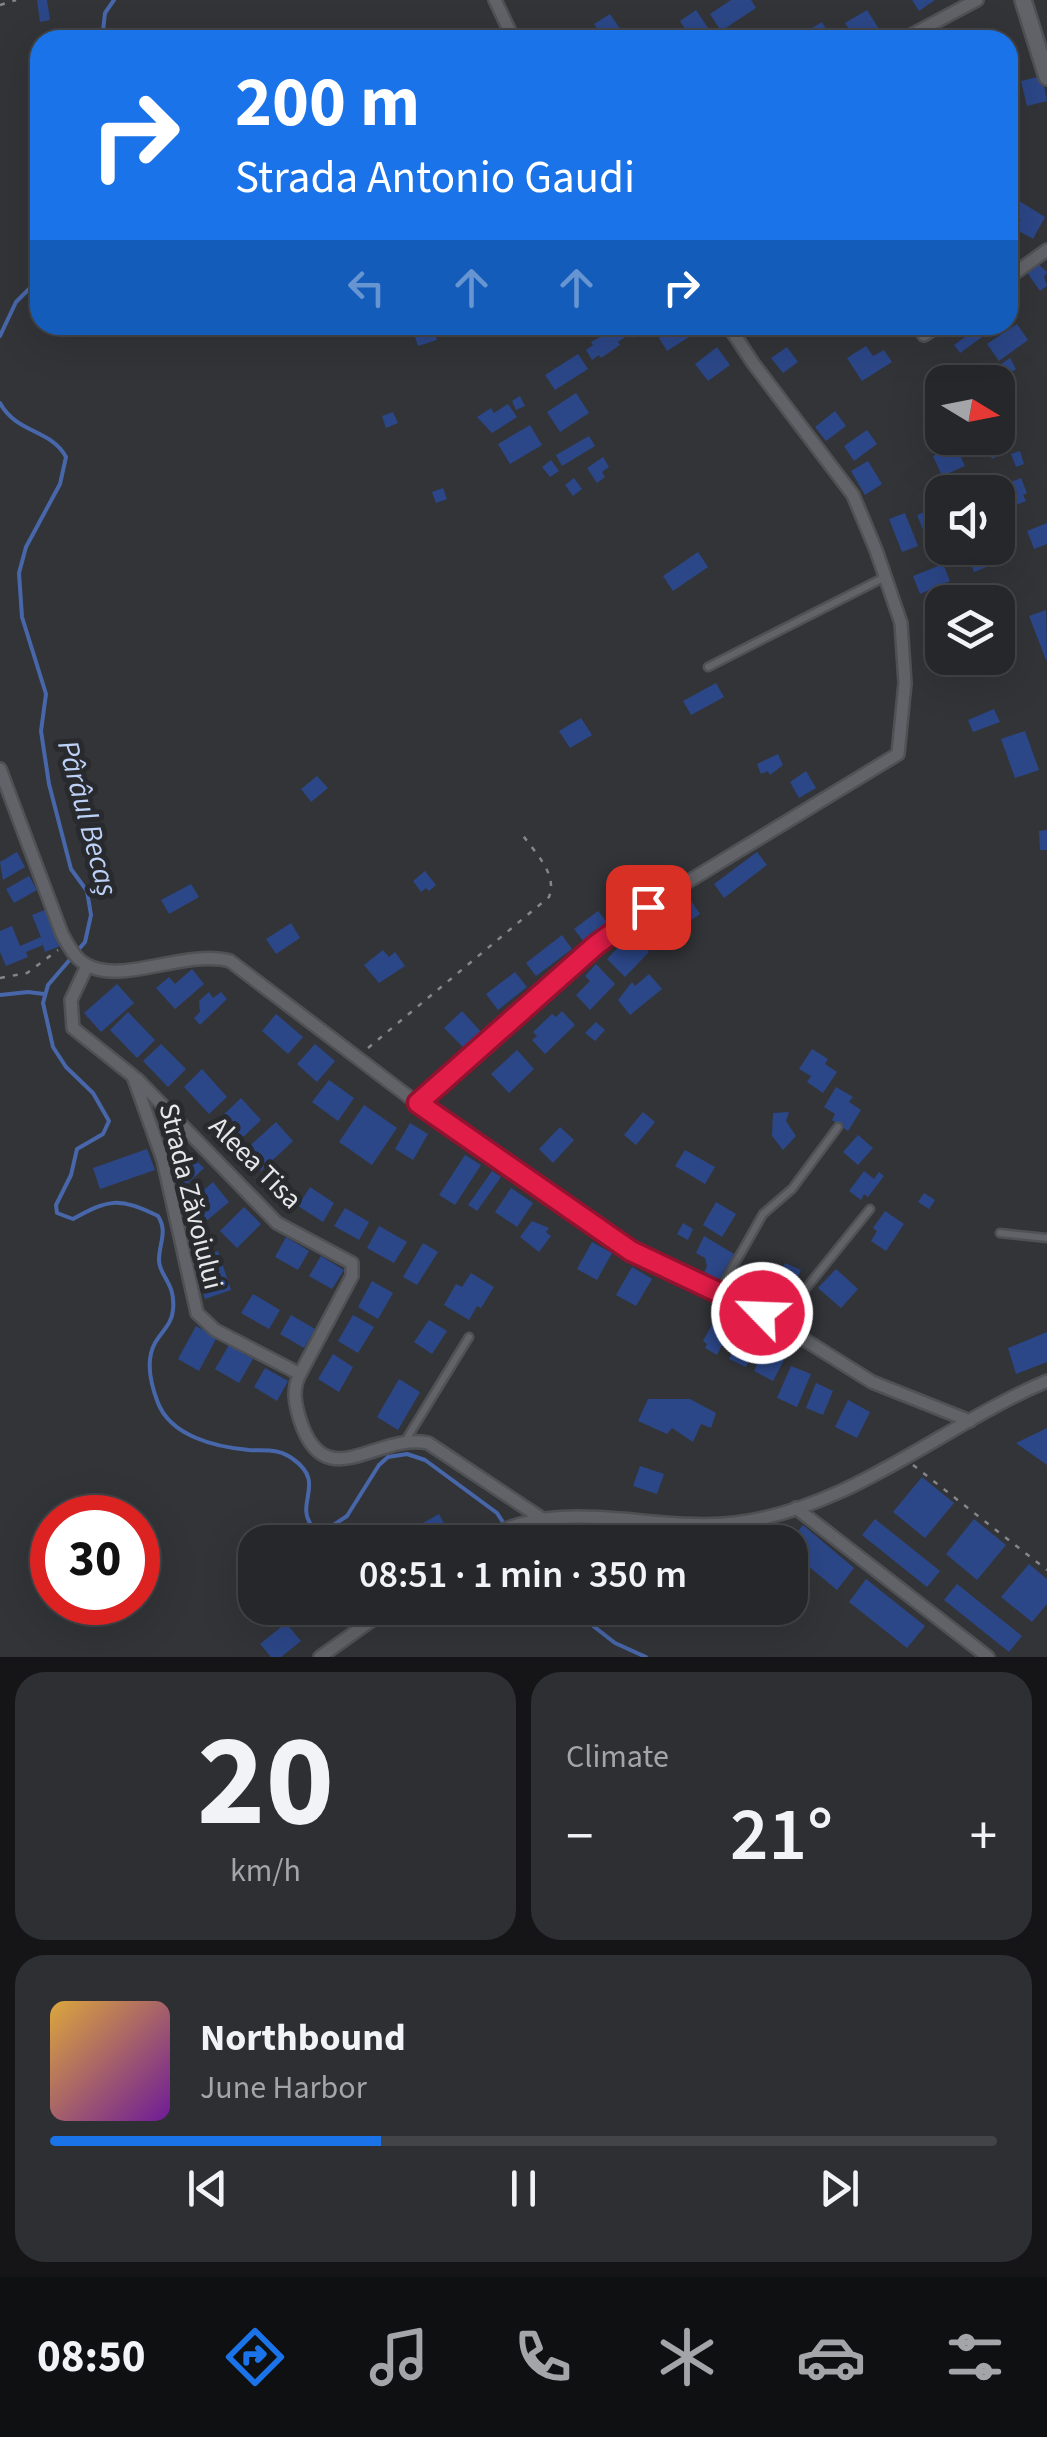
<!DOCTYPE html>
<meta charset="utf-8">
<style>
:root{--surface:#26272a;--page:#2e2f32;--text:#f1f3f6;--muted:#a4a5a8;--line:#424447;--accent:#1a73e8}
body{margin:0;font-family:"Source Sans 3",sans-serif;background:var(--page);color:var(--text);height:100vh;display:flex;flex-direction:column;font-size:38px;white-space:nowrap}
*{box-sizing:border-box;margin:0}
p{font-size:32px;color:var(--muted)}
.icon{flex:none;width:55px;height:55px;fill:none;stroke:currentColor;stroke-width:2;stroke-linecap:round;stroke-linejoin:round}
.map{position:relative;height:1657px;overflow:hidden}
.details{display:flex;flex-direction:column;gap:15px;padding:15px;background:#151517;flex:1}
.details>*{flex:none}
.hud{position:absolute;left:30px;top:30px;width:988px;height:305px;border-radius:30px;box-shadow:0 10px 40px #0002,0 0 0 2px var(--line);background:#1a73e8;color:#fff;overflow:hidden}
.needle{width:65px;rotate:100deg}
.fabs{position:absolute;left:925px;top:365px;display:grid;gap:20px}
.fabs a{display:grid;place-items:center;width:90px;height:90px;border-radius:20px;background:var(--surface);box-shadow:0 10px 40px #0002,0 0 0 2px var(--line);font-size:50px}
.speed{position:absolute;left:30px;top:1495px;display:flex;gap:20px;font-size:50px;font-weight:700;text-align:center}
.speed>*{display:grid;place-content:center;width:130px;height:130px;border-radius:50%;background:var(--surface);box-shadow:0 10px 40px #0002,0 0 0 2px var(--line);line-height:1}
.speed .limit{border:15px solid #d22;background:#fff;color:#111}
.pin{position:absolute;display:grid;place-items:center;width:85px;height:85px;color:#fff;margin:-42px;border-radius:20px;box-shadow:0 5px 15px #0006}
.me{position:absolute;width:110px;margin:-55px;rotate:294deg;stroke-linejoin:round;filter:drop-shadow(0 0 8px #0008)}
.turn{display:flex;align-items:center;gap:35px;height:210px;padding:0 40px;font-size:45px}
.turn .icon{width:130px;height:130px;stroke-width:2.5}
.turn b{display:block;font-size:70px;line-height:85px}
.lanes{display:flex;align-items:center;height:95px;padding:0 40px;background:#0003;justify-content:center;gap:50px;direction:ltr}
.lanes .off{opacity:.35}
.big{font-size:75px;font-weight:600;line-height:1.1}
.details .widget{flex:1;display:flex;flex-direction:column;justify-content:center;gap:15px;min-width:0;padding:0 35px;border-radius:30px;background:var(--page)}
.details .dial{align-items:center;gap:0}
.dial b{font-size:130px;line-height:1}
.song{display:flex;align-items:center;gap:30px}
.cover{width:120px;height:120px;border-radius:15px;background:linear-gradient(135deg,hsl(40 70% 55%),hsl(280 70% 35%))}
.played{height:10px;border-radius:5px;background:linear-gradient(90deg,var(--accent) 35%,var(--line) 35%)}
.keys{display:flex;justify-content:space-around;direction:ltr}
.heat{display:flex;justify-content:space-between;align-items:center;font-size:55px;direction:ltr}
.details .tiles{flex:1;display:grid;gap:15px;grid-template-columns:1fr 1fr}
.widget:last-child{grid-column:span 2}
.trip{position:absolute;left:238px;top:1525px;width:570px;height:100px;border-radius:30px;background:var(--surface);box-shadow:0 10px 40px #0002,0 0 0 2px var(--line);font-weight:600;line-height:100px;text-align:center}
.menu{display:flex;height:160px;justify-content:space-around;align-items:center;background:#0f1011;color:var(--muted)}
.menu .icon{width:70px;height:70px}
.menu .active{color:var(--accent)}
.menu b{font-size:45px;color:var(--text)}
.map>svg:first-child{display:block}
</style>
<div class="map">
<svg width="1047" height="1657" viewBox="0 0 1047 1657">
<rect width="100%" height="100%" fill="#323438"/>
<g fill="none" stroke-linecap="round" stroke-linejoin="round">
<g stroke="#4867aa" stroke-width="4">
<polyline points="102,40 105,13 114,0"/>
<polyline points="0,336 16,302 35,283 31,255 40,235"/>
<path d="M0 403C17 434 51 429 66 457L60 484 26 547 19 573 22 617 46 694 41 731 49 784 71 869 87 891 91 915 85 942 48 985 43 1003 53 1047 66 1067 93 1093 109 1121 103 1134 77 1149 71 1175 56 1205 57 1213 73 1219C109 1199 119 1197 158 1216 168 1232 159 1243 159 1260 159 1276 176 1283 173 1310 172 1324 161 1332 155 1343 145 1361 151 1385 158 1403 171 1436 215 1447 249 1450 265 1451 279 1448 293 1459 327 1483 294 1503 312 1526L326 1530 347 1516 379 1465 388 1457 407 1454 425 1460 497 1513 516 1542"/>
<polyline points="0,995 28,992 44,994"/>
<polyline points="570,1608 615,1643 646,1657"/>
</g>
</g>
<g fill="#2c4788">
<polygon points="37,0 47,0 50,20 40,22"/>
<polygon points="731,0 751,0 756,8 721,31 710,14"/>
<polygon points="912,0 935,0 919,11"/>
<polygon points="696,10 716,40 692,40 680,21"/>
<polygon points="867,10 881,32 869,40 856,40 845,23"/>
<polygon points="610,14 621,30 605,40 594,24"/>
<polygon points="822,22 832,40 813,40 807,31"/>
<polygon points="1042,76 1047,101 1027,106 1021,81"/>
<polygon points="1016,199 1045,217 1033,239 1015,229 1021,219 1009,212"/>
<polygon points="1037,263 1047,272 1044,277 1047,286 1040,291 1026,271"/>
<polygon points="1017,324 1028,340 999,361 987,344"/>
<polygon points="622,325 651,325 632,338 629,334 618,342 620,345 601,358 599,355 592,360 586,350 593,345 591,342"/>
<polygon points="680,325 697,325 700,330 667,351 659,338"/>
<polygon points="433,327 437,340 418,346 414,334"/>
<polygon points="976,329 982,337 960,353 954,345"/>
<polygon points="866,346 873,356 884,350 892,362 862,381 847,358"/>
<polygon points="717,347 730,365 708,381 695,364"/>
<polygon points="787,347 798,362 783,373 771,358"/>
<polygon points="578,354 588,369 555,390 545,375"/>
<polygon points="1010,358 1016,369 996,382 981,382 979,379"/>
<polygon points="576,393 589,413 560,432 547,412"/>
<polygon points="520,396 525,406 516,410 512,401"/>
<polygon points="508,404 517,417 492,433 477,417 491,408 494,413"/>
<polygon points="835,411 846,426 826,441 815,427"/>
<polygon points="393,412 398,423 386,428 382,416"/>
<polygon points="530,425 542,445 510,464 498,444"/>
<polygon points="867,430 877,444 854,461 844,446"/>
<polygon points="998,431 1008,451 992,459 981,438 998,438"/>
<polygon points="589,436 595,446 562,466 556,455"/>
<polygon points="956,446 965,466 942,476 933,456"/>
<polygon points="1020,451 1024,464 1016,467 1011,454"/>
<polygon points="603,457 609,467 602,472 605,477 597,483 587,468"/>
<polygon points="551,460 559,471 550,477 542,467"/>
<polygon points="868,461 882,484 865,495 851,471"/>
<polygon points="574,478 582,489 573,496 565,485"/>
<polygon points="1021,478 1027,493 1023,495 1026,501 1008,508 999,487"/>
<polygon points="443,488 447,499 436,503 432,492"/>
<polygon points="942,505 942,525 924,532 917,515"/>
<polygon points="905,513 918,546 902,552 889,519"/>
<polygon points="1047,523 1047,544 1034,549 1027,531"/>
<polygon points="984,548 999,548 1004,560 974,572 967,554"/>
<polygon points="698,552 708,567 673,591 663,576"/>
<polygon points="943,564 950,581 920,594 913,576"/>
<polygon points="1046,610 1047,660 1046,660 1029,616"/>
<polygon points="716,683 724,697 691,715 683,701"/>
<polygon points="994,709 1000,722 973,732 968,720"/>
<polygon points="581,718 592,735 570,748 559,731"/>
<polygon points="1025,731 1039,770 1015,778 1001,739"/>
<polygon points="778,754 783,765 770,775 768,771 761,774 757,764"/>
<polygon points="806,771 816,788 799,798 790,782"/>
<polygon points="317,776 328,788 311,802 301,789"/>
<polygon points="1047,830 1047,850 1040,850 1039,831"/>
<polygon points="17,852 25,867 3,880 0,862"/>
<polygon points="757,852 767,865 724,898 714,884"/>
<polygon points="425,871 436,885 429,891 426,888 421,892 413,881"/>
<polygon points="29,876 37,890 14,903 6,889"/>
<polygon points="191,884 199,897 169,914 161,900"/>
<polygon points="689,898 700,914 674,932 663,917"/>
<polygon points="50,908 65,944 45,952 43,945 26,952 28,957 6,966 0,952 0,931 12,926 20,946 41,937 32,915"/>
<polygon points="598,911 610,926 584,942 574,929"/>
<polygon points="291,923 300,938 276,954 266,939"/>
<polygon points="631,934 649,952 625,977 607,959"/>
<polygon points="562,935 572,949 536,976 526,963"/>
<polygon points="383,950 389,957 395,952 405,966 379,983 364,965"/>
<polygon points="596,964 615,984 590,1010 576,995 590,981 585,976"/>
<polygon points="192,969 204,984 175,1009 156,988 169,977 175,984"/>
<polygon points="515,972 527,987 498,1010 486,994"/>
<polygon points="649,974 662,989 630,1015 618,1000 632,982 635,986"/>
<polygon points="117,984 134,1003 101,1032 84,1013"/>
<polygon points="209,992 213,998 221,992 227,999 200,1025 194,1018 200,1012 199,1001"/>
<polygon points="462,1011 482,1033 465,1049 444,1028"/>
<polygon points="562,1011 575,1025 545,1054 532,1040 537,1036 533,1032 552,1014 556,1017"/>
<polygon points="128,1012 155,1040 137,1058 110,1030"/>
<polygon points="276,1014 303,1037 288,1054 262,1031"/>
<polygon points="596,1022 605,1030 595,1041 585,1033"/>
<polygon points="161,1044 186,1069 168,1087 143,1061"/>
<polygon points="315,1044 335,1061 317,1082 297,1064"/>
<polygon points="812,1049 828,1059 825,1064 837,1072 823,1093 807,1082 811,1076 799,1069"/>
<polygon points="517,1050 534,1069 509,1093 491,1074"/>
<polygon points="202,1069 227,1097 209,1114 184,1087"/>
<polygon points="329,1080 354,1098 338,1121 312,1102"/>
<polygon points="836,1087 853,1097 849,1102 861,1110 848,1131 832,1120 835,1114 824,1107"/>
<polygon points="241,1098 261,1120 240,1140 220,1118"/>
<polygon points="364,1105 397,1128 372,1165 339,1142"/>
<polygon points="643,1112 655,1122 636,1145 624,1135"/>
<polygon points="789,1112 786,1121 796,1136 783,1150 772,1136 773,1113"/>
<polygon points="276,1122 293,1141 261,1171 243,1152"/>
<polygon points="410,1123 428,1134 413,1160 395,1149"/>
<polygon points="560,1127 574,1140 553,1163 539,1149"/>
<polygon points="167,1134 204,1168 181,1190 165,1137"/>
<polygon points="858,1135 873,1148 858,1165 843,1152"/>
<polygon points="147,1149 155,1170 100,1189 93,1168"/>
<polygon points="685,1150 715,1167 705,1184 675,1166"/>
<polygon points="465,1155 481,1165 455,1205 439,1195"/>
<polygon points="492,1171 501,1177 477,1211 468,1205"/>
<polygon points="864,1171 874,1179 879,1172 884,1176 868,1197 864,1194 861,1200 849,1191"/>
<polygon points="213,1182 229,1202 193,1232 177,1213"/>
<polygon points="310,1187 334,1203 323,1222 298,1206"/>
<polygon points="511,1188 533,1203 517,1227 495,1212"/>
<polygon points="924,1193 935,1200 929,1209 918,1202"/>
<polygon points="716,1202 736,1214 722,1237 703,1225"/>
<polygon points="244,1207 261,1224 237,1248 220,1231"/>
<polygon points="345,1208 369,1222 359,1240 334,1226"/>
<polygon points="885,1211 904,1224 886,1251 871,1241 877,1231 873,1228"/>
<polygon points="532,1221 549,1228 546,1232 551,1236 539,1252 520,1237"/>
<polygon points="683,1223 693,1229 688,1240 677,1234"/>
<polygon points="379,1226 407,1242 394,1263 367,1248"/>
<polygon points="704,1236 734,1254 718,1282 704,1273 707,1266 705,1258 696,1253"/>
<polygon points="286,1237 309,1251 298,1270 275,1257"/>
<polygon points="592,1242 612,1253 597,1280 577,1269"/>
<polygon points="423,1243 438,1252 417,1285 403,1277"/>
<polygon points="218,1251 231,1290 205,1299 192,1260"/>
<polygon points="321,1256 344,1270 332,1289 309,1276"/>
<polygon points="785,1263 801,1270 790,1295 774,1287"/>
<polygon points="632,1267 652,1279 636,1306 616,1295"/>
<polygon points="836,1269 858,1289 841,1308 818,1288"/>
<polygon points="471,1273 494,1287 481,1308 477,1306 469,1320 444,1305 456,1284 462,1287"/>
<polygon points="372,1281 393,1293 378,1319 358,1307"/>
<polygon points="253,1294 280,1310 269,1329 241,1313"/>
<polygon points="799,1308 813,1319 804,1331 790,1320"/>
<polygon points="291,1315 315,1329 304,1348 280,1334"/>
<polygon points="353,1315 374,1327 358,1353 338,1341"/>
<polygon points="429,1320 447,1331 432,1354 414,1342"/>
<polygon points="720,1320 729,1324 726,1329 730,1330 717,1355 705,1348 707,1344 703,1341 714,1321 718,1324"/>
<polygon points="196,1326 217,1337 199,1371 178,1359"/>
<polygon points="1047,1332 1047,1362 1016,1374 1008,1348"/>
<polygon points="741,1334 757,1342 746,1367 729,1359"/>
<polygon points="229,1345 253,1359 239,1383 215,1369"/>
<polygon points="771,1351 785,1358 773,1381 754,1371 759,1359 765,1362"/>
<polygon points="333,1354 353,1367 339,1392 318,1379"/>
<polygon points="791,1366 811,1374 797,1407 777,1398"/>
<polygon points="265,1368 288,1381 277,1401 254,1387"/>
<polygon points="399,1379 420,1392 398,1430 377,1417"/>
<polygon points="816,1383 833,1391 823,1415 806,1408"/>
<polygon points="648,1399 690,1399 716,1413 711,1428 701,1424 693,1442 672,1428 667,1434 638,1421"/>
<polygon points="848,1400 870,1412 857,1438 835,1427"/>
<polygon points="1047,1428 1047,1465 1016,1443"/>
<polygon points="640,1466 664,1474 657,1494 633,1486"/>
<polygon points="922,1477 954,1503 925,1538 893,1512"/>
<polygon points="439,1514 451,1536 439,1542 424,1542 416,1527"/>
<polygon points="875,1519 940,1571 927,1587 862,1535"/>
<polygon points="974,1519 1006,1545 977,1580 946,1554"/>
<polygon points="803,1525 854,1568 837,1590 790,1551 790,1541"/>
<polygon points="1029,1564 1047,1579 1047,1604 1032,1622 1001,1597"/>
<polygon points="866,1579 925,1626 907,1648 849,1602"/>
<polygon points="957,1584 1022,1636 1009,1652 944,1600"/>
<polygon points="286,1623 301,1641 281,1657 271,1657 260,1644"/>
</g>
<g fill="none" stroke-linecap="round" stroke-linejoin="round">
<defs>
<g id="service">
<polyline points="708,667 885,577"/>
<polyline points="419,1102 596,945 675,890"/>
<polyline points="1000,1233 1047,1238"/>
<polyline points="719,1292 763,1214 792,1189 838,1127"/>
<polyline points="778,1323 870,1209"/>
<polyline points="404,1443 469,1337"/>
<polyline points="616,1520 618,1542"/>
</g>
<g id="minor">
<polyline points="495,0 514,40"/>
<polyline points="902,40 977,0"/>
<polyline points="1008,278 1047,250"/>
<polyline points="924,335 939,325"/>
<path d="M0 769 62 934C68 945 75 959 87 965 122 985 186 949 230 961L417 1103 631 1251 762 1313 872 1382 970 1421"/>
<polyline points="689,881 898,754 905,683 901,623 876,550 853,495 753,363 728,325"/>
<path d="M87 966 71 1000 73 1028 133 1076 163 1160 197 1313 215 1330 300 1374C292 1389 295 1404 300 1420 325 1498 377 1432 428 1443L544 1520"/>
<polyline points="137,1079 277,1223 352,1263 352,1276 300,1374"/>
<polyline points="796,1508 988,1657"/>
<path d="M480 1542C556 1493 651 1533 735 1523 851 1509 943 1425 1047 1381"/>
<polyline points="320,1657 389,1608"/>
</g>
<polyline id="tertiary" points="1023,0 1047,77"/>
</defs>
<use href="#service" stroke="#4f5154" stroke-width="11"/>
<use href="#minor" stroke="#4f5154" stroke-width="16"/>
<use href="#tertiary" stroke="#4f5154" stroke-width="20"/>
<g stroke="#848689" stroke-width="2.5" stroke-dasharray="5 8" stroke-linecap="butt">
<polyline points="0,5 16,0"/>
<polyline points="0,978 27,973 58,950"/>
<path d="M368 1048 549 897C558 874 535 853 522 834"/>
<polyline points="913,1465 1047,1570"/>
</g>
<use href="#service" stroke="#616368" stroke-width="6"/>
<use href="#minor" stroke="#616368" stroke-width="11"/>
<use href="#tertiary" stroke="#616368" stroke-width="15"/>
</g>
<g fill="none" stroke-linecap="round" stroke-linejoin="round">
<defs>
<polyline id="route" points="648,907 596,945 418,1103 631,1251 762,1313"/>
</defs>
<use href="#route" stroke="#92132f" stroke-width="25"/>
<use href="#route" stroke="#e11d48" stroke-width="18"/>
</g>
<g text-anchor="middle" stroke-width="10" stroke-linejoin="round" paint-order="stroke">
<g font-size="28" fill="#e5e7e9" stroke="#282a2e">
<text transform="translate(256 1162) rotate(45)" y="10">Aleea Tisa</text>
<text transform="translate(192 1196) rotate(76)" y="10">Strada Zăvoiului</text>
</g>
<g font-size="30" font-style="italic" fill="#bed2f8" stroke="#282a2e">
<text transform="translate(88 818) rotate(75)" y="10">Pârâul Becaș</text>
</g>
</g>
</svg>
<div class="fabs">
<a><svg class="needle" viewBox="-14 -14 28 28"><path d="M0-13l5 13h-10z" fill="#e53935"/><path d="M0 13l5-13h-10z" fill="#a4a5a8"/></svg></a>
<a><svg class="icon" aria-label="sound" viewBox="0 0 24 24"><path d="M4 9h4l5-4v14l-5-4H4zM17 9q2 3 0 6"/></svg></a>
<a><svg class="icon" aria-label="layers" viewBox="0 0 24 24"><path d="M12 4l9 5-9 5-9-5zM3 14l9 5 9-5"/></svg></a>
</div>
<div class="speed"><div class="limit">30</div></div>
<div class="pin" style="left:648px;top:907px;background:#d93025"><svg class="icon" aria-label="arrive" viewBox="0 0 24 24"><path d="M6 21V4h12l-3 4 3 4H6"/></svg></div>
<svg class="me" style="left:762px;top:1313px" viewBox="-20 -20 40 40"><circle r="17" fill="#e11d48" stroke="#fff" stroke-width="3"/><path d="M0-11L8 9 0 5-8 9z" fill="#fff"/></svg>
<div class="trip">08:51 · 1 min · 350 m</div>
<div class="hud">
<div class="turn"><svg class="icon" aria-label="right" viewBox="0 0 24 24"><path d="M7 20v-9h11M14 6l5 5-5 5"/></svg><div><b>200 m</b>Strada Antonio Gaudi</div></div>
<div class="lanes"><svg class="icon off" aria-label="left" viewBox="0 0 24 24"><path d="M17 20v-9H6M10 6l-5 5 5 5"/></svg><svg class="icon off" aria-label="ahead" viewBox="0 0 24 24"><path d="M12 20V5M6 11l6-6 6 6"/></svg><svg class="icon off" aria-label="ahead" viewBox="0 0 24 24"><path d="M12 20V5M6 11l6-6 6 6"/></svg><svg class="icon" aria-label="right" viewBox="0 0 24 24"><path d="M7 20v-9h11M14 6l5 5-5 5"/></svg></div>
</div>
</div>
<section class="details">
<div class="tiles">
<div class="widget dial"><b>20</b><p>km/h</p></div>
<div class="widget"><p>Climate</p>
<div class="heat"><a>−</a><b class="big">21°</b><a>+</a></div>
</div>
<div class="widget">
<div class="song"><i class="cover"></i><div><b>Northbound</b><p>June Harbor</p></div></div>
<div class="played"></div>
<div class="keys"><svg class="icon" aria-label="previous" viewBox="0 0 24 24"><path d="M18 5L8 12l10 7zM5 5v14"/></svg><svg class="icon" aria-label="pause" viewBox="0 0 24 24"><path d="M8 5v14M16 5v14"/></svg><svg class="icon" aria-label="next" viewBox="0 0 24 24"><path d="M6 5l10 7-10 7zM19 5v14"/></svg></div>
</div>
</div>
</section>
<nav class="menu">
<b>08:50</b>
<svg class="icon active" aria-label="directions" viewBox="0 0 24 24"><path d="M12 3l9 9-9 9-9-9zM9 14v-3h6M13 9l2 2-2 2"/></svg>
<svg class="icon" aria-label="music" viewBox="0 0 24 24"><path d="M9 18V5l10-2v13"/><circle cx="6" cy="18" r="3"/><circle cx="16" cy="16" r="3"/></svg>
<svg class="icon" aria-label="phone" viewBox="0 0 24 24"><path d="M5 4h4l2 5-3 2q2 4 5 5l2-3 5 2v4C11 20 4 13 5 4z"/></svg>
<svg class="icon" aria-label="climate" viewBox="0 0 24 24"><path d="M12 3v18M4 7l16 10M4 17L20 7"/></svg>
<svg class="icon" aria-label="car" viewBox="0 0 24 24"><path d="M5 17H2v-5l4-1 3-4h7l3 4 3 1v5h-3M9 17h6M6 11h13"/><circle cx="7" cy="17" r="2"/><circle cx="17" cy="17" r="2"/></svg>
<svg class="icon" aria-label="filters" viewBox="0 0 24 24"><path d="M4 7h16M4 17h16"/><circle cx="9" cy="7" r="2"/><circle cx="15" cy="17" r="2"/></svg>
</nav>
